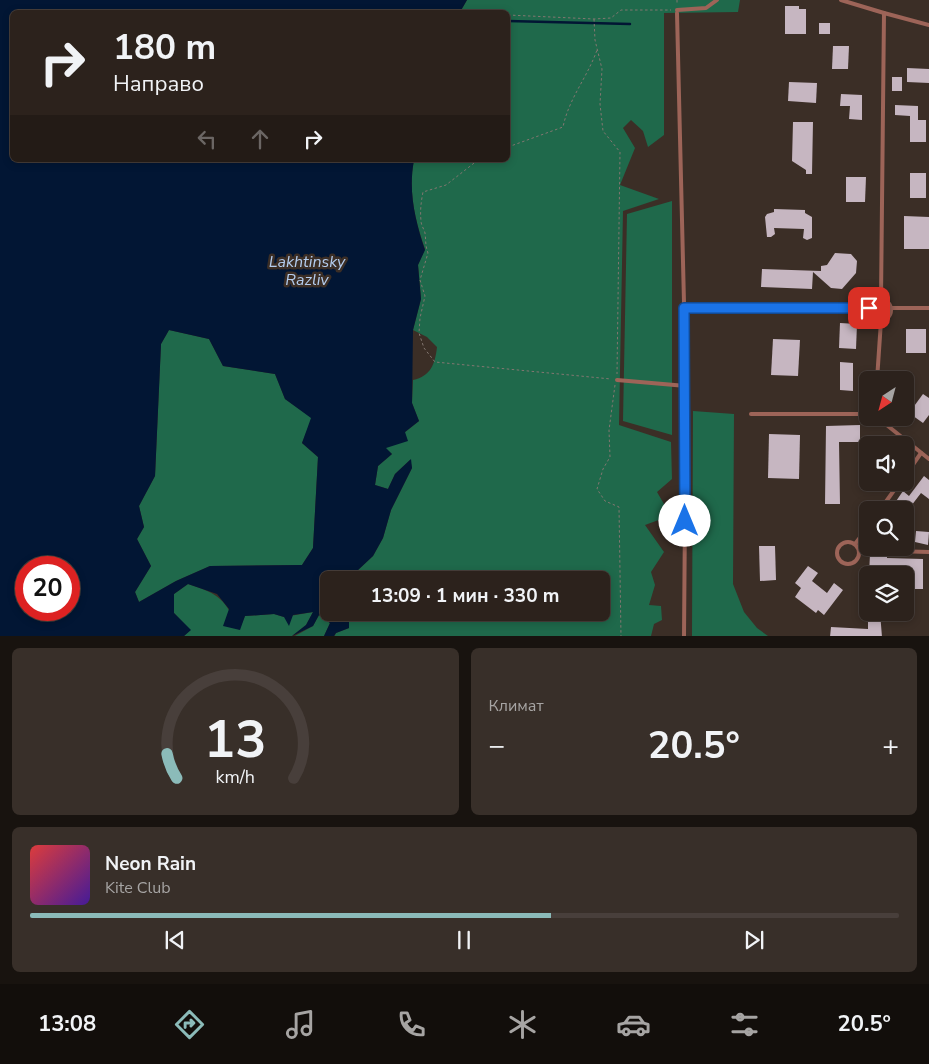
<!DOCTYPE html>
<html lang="ru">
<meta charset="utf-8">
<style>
:root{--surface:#2c221c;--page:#382f29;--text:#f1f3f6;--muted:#a6a4a3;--line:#483f3b;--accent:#8bbbb9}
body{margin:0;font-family:"Nunito Sans",sans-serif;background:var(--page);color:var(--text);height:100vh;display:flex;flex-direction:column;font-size:19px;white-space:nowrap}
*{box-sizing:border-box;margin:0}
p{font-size:16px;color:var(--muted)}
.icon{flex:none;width:28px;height:28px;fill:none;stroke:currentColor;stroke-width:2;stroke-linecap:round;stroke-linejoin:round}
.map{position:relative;height:636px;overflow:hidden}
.panel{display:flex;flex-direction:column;gap:12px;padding:12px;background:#18130f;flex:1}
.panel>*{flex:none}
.top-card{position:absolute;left:10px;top:10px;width:500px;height:152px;border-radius:8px;box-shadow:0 2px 8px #0003,0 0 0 1px var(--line);background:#2c221c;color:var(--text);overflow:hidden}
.needle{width:32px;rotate:216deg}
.fabs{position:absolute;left:859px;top:371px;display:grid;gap:10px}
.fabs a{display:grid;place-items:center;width:55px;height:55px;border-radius:8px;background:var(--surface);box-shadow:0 2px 8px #0003,0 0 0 1px var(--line);font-size:25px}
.speed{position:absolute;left:15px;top:556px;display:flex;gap:10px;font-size:25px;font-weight:700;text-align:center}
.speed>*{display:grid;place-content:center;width:65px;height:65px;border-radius:50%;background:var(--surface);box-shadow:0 2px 8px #0003,0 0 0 1px var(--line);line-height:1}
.speed .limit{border:8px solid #d22;background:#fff;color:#111}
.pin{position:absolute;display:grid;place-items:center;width:42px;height:42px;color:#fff;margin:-21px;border-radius:10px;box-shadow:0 2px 8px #0006}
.me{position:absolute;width:55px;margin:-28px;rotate:0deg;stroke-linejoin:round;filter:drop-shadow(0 0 4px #0008)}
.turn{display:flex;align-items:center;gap:18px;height:105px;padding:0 20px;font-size:22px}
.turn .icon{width:65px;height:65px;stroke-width:2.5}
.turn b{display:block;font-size:35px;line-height:42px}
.lanes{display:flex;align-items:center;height:48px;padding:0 20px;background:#0003;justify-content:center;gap:25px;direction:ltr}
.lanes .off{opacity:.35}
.big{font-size:38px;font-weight:700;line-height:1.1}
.panel .card{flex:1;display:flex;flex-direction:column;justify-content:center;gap:8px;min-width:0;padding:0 18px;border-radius:8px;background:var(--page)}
.panel .dial{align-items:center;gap:0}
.dial svg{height:130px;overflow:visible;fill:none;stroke:var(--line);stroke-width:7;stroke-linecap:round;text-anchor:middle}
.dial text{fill:var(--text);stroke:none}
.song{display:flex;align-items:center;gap:15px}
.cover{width:60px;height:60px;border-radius:8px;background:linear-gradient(135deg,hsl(0 70% 55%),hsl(260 70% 35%))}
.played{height:5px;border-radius:2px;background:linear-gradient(90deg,var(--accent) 60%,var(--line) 60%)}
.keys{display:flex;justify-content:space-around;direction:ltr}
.heat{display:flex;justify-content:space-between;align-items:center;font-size:28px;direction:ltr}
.panel .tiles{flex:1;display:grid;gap:12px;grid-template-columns:1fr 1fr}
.card:last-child{grid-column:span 2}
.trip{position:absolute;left:320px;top:571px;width:290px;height:50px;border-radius:8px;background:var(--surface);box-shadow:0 2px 8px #0003,0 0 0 1px var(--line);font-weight:700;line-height:50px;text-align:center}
.menu{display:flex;height:80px;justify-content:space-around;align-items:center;background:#120e0b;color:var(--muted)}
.menu .icon{width:35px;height:35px}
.menu .on{color:var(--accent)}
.menu b{font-size:22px;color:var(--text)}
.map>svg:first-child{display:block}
</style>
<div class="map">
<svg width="929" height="637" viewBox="0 0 929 637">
<rect width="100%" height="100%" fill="#3b2e26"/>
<g fill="#1f694b">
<path d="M467 0H740L738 12 664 13V135L648 147 643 131 631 120 623 128 635 148 620 185 659 199 623 211 619 425 671 442 672 479 657 492 664 504V518L645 525 664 552 651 572 655 585 649 605 661 606 662 620 654 624 651 636 334 637 336 633 349 628V613L601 612V580H358V570L373 556 383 538 391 510 412 468 410 460 395 474 388 489 375 485 378 466 392 454 385 448 419 421 412 403 413 380C431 376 435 364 437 347L427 337 413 330 421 299 418 265 425 249C415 220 408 191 414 160H508V12H460Z"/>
<polygon points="672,201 672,435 623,421 627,214"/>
<polygon points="169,330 209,339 223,366 275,374 285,399 312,418 302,443 318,457 313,548 302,565 210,566 176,581 139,602 135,592 151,566 137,539 144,527 139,506 155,476 161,344"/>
<polygon points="693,411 734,414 733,584 744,612 757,628 768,636 692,636"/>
<path d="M188 584C221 595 224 598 239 630L245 616 274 614 284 617 313 612 306 625 292 636H184L190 630 174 613V594Z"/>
<polygon points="319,615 330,623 324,636 293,637 313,626"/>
</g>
<path fill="#021634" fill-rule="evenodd" d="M0 0H467L460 12H12V160H414C408 191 415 220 425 250L418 265 421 299 413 330 412 403 419 421 405 432 408 441 386 448 392 454 378 466 375 485 388 489 395 474 411 459 412 468 391 510 383 538 373 556 358 570 359 580H329V612L349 613V628L336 633 334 636H324L330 623 319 615 313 626 292 636 306 625 313 612 293 615 289 626 284 617 274 614 245 616 240 630 223 626 229 609 217 594 188 584 174 594V613L191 630 184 636H0ZM169 330 209 339 223 366 275 374 285 399 311 418 302 443 318 457 313 548 302 565 210 566 176 581 139 602 135 592 151 566 137 539 144 527 139 506 155 476 161 344ZM26 568H69V610H26Z"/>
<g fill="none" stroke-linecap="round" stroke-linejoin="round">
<polyline stroke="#021634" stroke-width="2.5" points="508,21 630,24"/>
</g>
<g fill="#c6b6c1">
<polygon points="785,6 799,6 799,9 806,9 806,34 785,34"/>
<rect x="819" y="23" width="11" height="11"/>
<polygon points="833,46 849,46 848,69 832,69"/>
<polygon points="907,68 929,69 929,83 907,82"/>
<rect x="892" y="77" width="10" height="14"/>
<polygon points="789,82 817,83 816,103 788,101"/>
<polygon points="841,94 862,95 862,120 849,119 850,106 840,106"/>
<polygon points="895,105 918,106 918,120 926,120 926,142 910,142 910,116 895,115"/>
<polygon points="793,122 813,122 812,174 806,174 806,170 792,161"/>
<rect x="910" y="173" width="16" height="25"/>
<polygon points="846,177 866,177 865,202 846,202"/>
<polygon points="774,209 805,210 805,213 812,217 812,238 807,240 803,238 804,229 774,228 775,234 771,237 767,237 765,217 767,214 774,212"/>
<polygon points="904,216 929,217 929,249 904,249"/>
<polygon points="835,253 851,254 857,261 856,273 842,289 831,288 813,272 812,289 761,287 762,269 821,271 821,266 827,265"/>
<circle cx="880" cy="310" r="6"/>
<polygon points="840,323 857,324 856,349 839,348"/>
<rect x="906" y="329" width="20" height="24"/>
<polygon points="773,339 800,340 798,376 771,375"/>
<polygon points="840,362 853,363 853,391 840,390"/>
<polygon points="923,394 929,398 929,415 923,423 909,413"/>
<polygon points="860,425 860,442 839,442 840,504 825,504 826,426"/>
<polygon points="769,434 800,435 799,479 768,478"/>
<polygon points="924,476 929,480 929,499 921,493 908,510 890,510 903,491 909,496"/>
<polygon points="916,531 929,532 928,545 915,542"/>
<polygon points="759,546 775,546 776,580 760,581"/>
<polygon points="870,554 887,555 887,558 923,559 923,589 905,589 905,575 869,575"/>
<polygon points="808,566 818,573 812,581 827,593 834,583 843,590 824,615 818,610 816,613 795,597 801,588 795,583"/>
<polygon points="868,612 880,612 882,637 830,637 831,627 868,629"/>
</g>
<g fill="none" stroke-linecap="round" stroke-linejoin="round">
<g stroke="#837771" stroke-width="1" stroke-dasharray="2.5 2.5" stroke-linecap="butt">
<polyline points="677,0 677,4"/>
<polyline points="508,15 594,19 611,18 621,10 671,10"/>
<polyline points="594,19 595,40 602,69 600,104 603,131 620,152 617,374"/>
<path d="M508 147 563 127C569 98 587 78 597 50"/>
<path d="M478 160 446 185 423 192C421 202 420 211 421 221 421 225 424 229 425 233 426 240 425 245 428 253L420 280 425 296 420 318 419 333 424 348 435 362 611 379"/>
<polyline points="615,385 609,430 610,457 603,469 597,489 605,501 619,507 621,637"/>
</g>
<g stroke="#9d6458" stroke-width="4">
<polyline points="841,0 884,13"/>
<polyline points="677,10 706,8 717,0"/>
<polyline points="677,13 686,386 684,637"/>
<circle cx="880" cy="310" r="11"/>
<polyline points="881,299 884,13 929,25"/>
<polyline points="685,308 869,308"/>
<polyline points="891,308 929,308"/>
<polyline points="617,380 686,386"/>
<polyline points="877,380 881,321"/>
<polyline points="751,414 868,414"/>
<polyline points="878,418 929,459"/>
<polyline points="905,476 921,453"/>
<polyline points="880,510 900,482"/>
<circle cx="848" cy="553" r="11"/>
<polyline points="855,544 868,527"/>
<polyline points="859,550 929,552"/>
</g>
</g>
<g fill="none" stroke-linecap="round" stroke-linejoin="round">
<defs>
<polyline id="route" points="685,521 684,308 869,308"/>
</defs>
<use href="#route" stroke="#114b97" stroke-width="12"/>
<use href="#route" stroke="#1a73e8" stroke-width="9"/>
</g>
<g text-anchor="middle" stroke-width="5" stroke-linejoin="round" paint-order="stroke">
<g font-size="16" font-style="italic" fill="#b3ccee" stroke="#3b2e26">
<text x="307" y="267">Lakhtinsky<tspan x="307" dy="18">Razliv</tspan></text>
</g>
</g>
</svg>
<div class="fabs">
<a><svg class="needle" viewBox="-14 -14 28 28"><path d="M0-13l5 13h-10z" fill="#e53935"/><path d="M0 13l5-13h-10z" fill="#a6a4a3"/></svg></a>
<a><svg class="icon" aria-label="sound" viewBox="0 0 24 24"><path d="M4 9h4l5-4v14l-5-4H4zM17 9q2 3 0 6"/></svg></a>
<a><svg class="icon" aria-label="search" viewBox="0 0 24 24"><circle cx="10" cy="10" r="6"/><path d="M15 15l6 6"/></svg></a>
<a><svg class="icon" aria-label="layers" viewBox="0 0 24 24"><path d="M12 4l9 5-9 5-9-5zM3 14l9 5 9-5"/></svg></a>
</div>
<div class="speed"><div class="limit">20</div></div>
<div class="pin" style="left:869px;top:308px;background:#d93025"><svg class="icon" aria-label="arrive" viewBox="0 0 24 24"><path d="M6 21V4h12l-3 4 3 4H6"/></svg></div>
<svg class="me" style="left:685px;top:521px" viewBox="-20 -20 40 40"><circle r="19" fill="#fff"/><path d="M0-13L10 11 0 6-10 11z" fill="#1a73e8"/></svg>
<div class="trip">13:09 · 1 мин · 330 m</div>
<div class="top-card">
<div class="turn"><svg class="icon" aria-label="right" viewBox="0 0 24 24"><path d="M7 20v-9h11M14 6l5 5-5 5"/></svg><div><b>180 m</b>Направо</div></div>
<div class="lanes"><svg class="icon off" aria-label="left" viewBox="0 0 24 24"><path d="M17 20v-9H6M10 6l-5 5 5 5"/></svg><svg class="icon off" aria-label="ahead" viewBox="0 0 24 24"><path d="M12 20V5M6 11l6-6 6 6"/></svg><svg class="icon" aria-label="right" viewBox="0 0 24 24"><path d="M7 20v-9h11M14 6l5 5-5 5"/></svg></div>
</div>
</div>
<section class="panel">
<div class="tiles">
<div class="card dial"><svg viewBox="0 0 100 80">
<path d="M14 69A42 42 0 1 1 86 69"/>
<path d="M14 69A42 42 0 0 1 8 54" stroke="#8bbbb9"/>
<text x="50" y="56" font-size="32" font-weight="700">13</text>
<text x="50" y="72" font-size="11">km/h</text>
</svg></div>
<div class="card"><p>Климат</p>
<div class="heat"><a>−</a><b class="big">20.5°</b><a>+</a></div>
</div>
<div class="card">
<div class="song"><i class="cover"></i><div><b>Neon Rain</b><p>Kite Club</p></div></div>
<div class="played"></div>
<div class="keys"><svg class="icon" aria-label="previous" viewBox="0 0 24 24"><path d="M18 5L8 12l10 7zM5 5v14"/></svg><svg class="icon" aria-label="pause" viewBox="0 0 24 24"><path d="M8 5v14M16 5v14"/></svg><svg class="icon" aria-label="next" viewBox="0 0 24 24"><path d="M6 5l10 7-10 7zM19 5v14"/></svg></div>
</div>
</div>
</section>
<nav class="menu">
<b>13:08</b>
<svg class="icon on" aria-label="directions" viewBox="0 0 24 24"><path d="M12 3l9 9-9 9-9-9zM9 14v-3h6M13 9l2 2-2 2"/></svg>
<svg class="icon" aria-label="music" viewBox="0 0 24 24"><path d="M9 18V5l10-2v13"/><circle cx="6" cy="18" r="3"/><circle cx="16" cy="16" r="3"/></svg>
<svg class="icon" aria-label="phone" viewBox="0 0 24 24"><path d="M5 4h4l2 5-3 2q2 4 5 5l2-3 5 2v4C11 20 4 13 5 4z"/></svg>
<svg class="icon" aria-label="climate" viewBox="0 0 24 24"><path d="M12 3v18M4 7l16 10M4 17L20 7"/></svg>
<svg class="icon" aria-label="car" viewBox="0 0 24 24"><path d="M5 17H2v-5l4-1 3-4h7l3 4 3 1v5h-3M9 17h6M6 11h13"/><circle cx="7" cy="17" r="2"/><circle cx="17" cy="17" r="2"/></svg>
<svg class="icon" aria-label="filters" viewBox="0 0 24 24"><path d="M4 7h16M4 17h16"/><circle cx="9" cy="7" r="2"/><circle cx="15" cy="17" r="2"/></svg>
<b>20.5°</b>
</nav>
